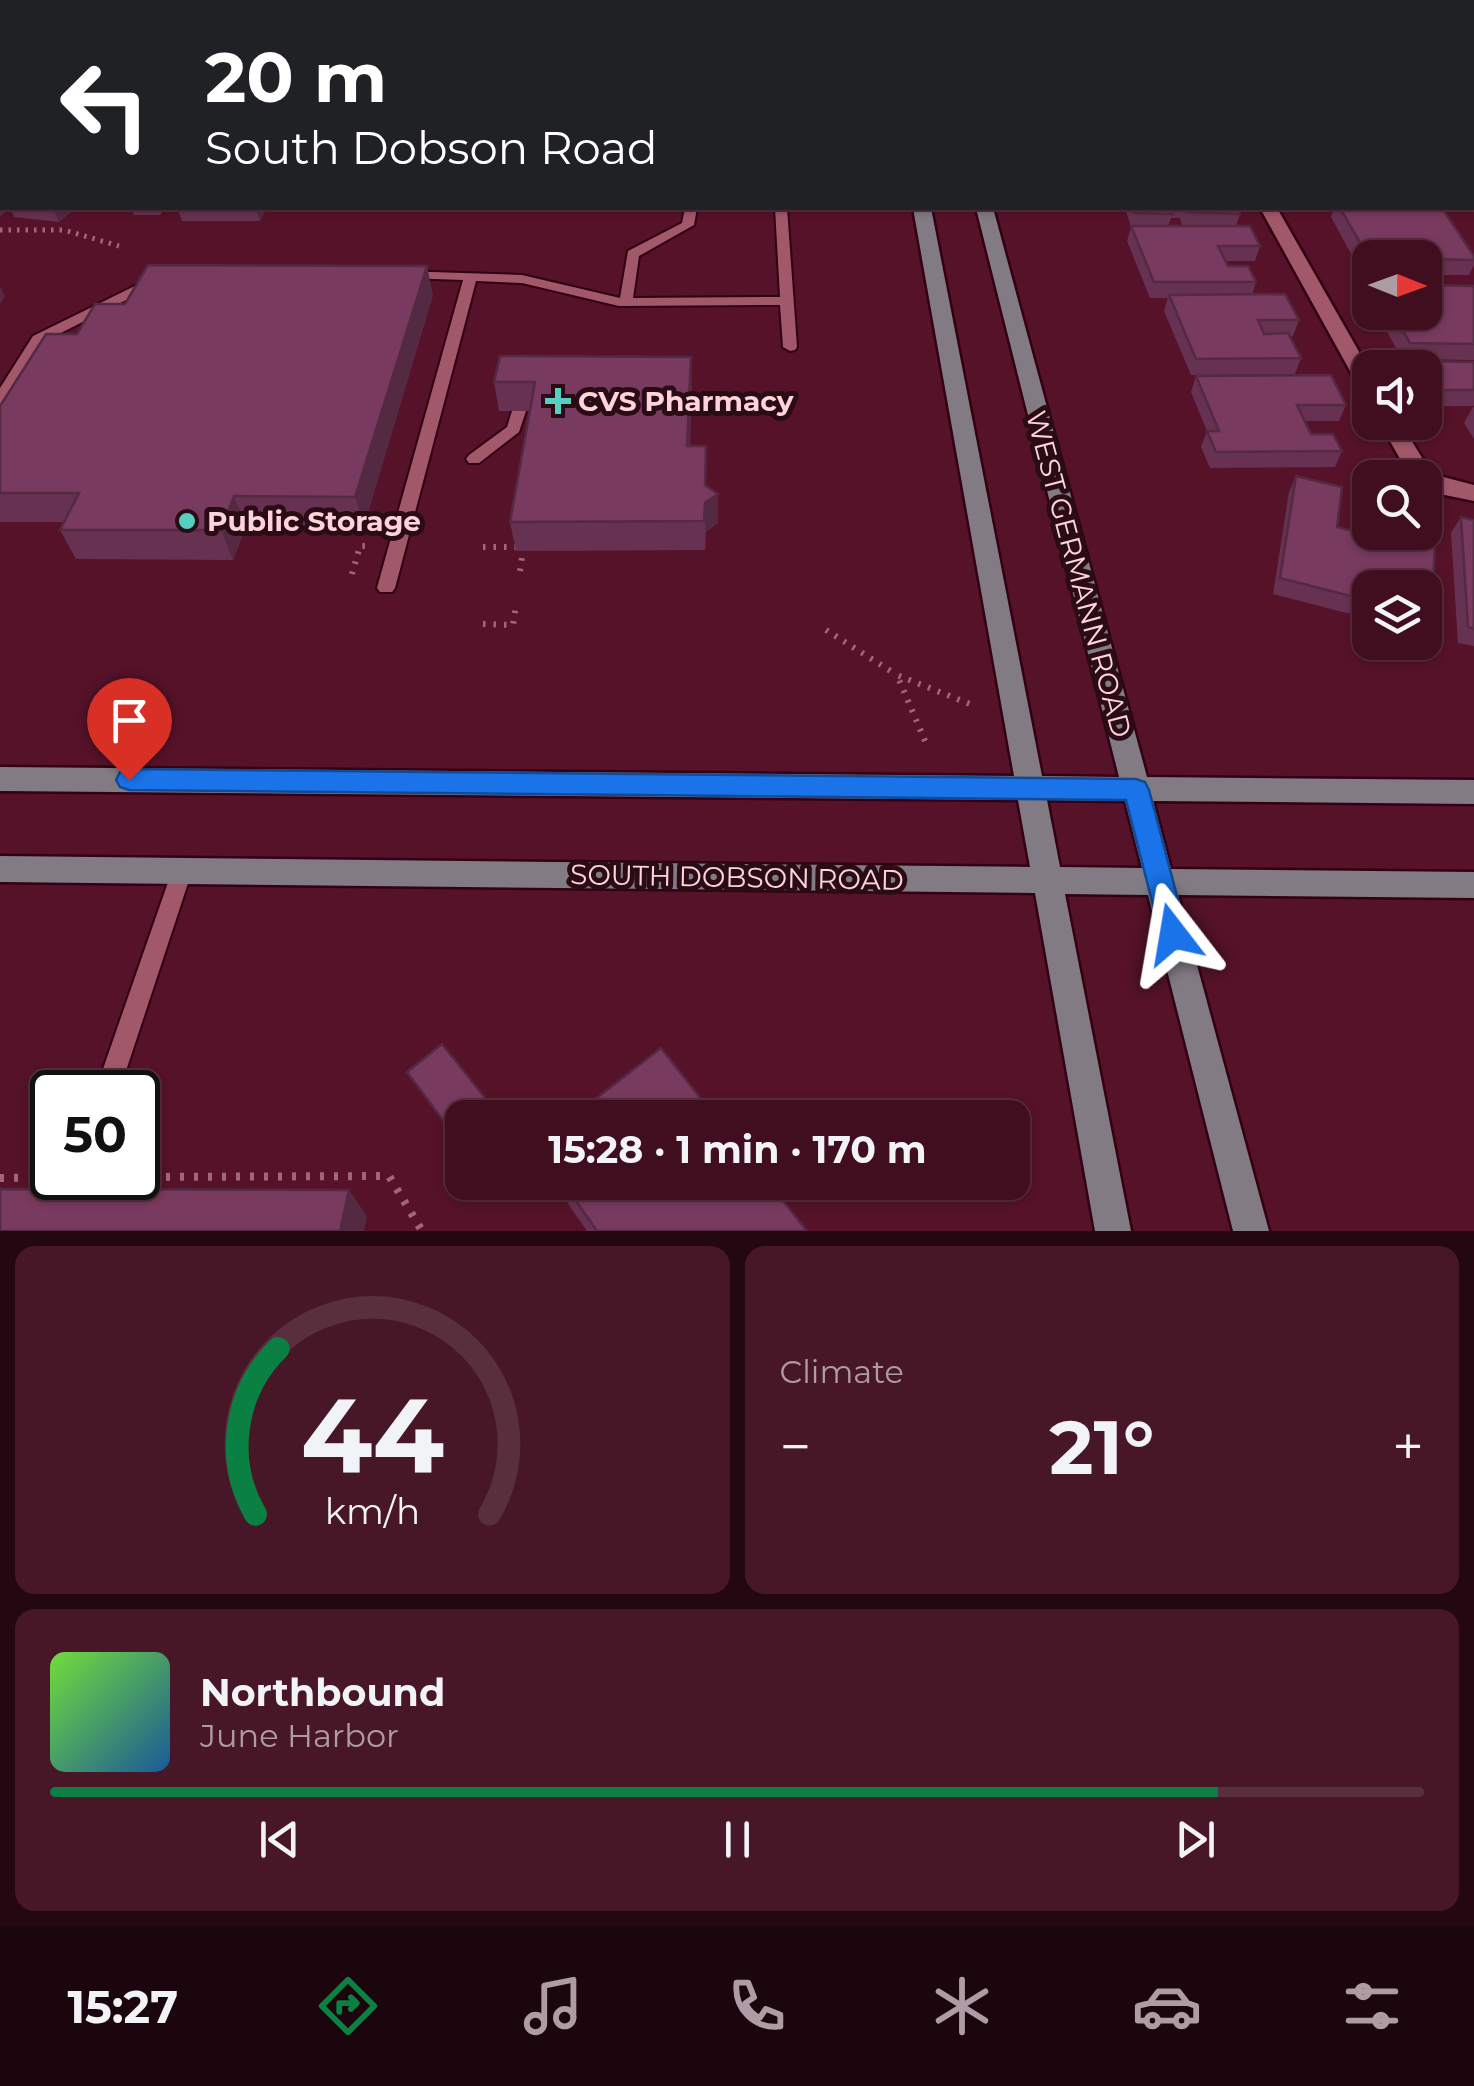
<!DOCTYPE html>
<meta charset="utf-8">
<style>
:root{--surface:#400e1f;--page:#471728;--text:#f1f3f6;--muted:#ae9ca4;--line:#592e3d;--accent:#0b8043}
body{margin:0;font-family:Montserrat,sans-serif;background:var(--page);color:var(--text);height:100vh;display:flex;flex-direction:column;font-size:38px;white-space:nowrap}
*{box-sizing:border-box;margin:0}
p{font-size:32px;color:var(--muted)}
.icon{flex:none;width:55px;height:55px;fill:none;stroke:currentColor;stroke-width:2;stroke-linecap:round;stroke-linejoin:round}
.map{position:relative;height:1231px;overflow:hidden}
.drawer{display:flex;flex-direction:column;gap:15px;padding:15px;background:#230811;flex:1}
.drawer>*{flex:none}
.hud{position:absolute;left:0px;top:0px;width:1475px;height:210px;box-shadow:0 2px 8px #0004,0 0 0 2px var(--line);background:#202124;color:#fff;overflow:hidden}
.needle{width:65px;rotate:91deg}
.controls{position:absolute;left:1352px;top:240px;display:grid;gap:20px}
.controls a{display:grid;place-items:center;width:90px;height:90px;border-radius:20px;background:var(--surface);box-shadow:0 2px 8px #0004,0 0 0 2px var(--line);font-size:50px}
.speed{position:absolute;left:30px;top:1070px;display:flex;gap:20px;font-size:50px;font-weight:700;text-align:center}
.speed>*{display:grid;place-content:center;width:130px;height:130px;border-radius:50%;background:var(--surface);box-shadow:0 2px 8px #0004,0 0 0 2px var(--line);line-height:1}
.speed .limit{border:5px solid #111;border-radius:15px;background:#fff;color:#111}
.pin{position:absolute;display:grid;place-items:center;width:85px;height:85px;color:#fff;margin:-102px -42px;border-radius:50% 50% 50% 0;rotate:-45deg;box-shadow:0 0 10px #0007}
.pin .icon{rotate:45deg}
.me{position:absolute;width:110px;margin:-55px;rotate:346deg;stroke-linejoin:round;filter:drop-shadow(0 0 8px #0008)}
.turn{display:flex;align-items:center;gap:35px;height:210px;padding:0 40px;font-size:45px}
.turn .icon{width:130px;height:130px;stroke-width:2.5}
.turn b{display:block;font-size:70px;line-height:85px}
.big{font-size:75px;font-weight:700;line-height:1.1}
.drawer .card{flex:1;display:flex;flex-direction:column;justify-content:center;gap:15px;min-width:0;padding:0 35px;border-radius:20px;background:var(--page)}
.drawer .dial{align-items:center;gap:0}
.dial svg{height:260px;overflow:visible;fill:none;stroke:var(--line);stroke-width:7;stroke-linecap:round;text-anchor:middle}
.dial text{fill:var(--text);stroke:none}
.song{display:flex;align-items:center;gap:30px}
.cover{width:120px;height:120px;border-radius:15px;background:linear-gradient(135deg,hsl(100 70% 55%),hsl(210 70% 35%))}
.played{height:10px;border-radius:5px;background:linear-gradient(90deg,var(--accent) 85%,var(--line) 85%)}
.keys{display:flex;justify-content:space-around;direction:ltr}
.heat{display:flex;justify-content:space-between;align-items:center;font-size:55px;direction:ltr}
.drawer .tiles{flex:1;display:grid;gap:15px;grid-template-columns:1fr 1fr}
.card:last-child{grid-column:span 2}
.trip{position:absolute;left:445px;top:1100px;width:585px;height:100px;border-radius:20px;background:var(--surface);box-shadow:0 2px 8px #0004,0 0 0 2px var(--line);font-weight:700;line-height:100px;text-align:center}
.menu{display:flex;height:160px;justify-content:space-around;align-items:center;background:#1a060c;color:var(--muted)}
.menu .icon{width:70px;height:70px}
.menu .selected{color:var(--accent)}
.menu b{font-size:45px;color:var(--text)}
.map>svg:first-child{display:block}
</style>
<div class="map">
<svg width="1474" height="1231" viewBox="0 0 1474 1231">
<rect width="100%" height="100%" fill="#551229"/>
<g fill="none" stroke-linecap="round" stroke-linejoin="round">
<defs>
<g id="lane">
<polygon points="495,0 505,0 506,2 496,2"/>
<polygon points="685,208 697,208 694,225 639,256 633,298 780,297 775,208 787,208 797,347 795,350 790,351 783,347 780,305 619,306 522,283 476,281 395,588 392,592 380,592 377,588 463,280 405,278 398,274 400,271 522,275 620,298 628,251 682,223"/>
<polygon points="151,278 156,279 156,285 43,342 5,403 0,405 0,388 33,336"/>
<polygon points="519,406 526,411 519,432 479,463 469,463 466,459 469,455 507,427 512,411"/>
<polygon points="182,862 189,865 192,871 119,1092 95,1092 172,871 175,865"/>
</g>
<g id="street">
<polygon points="1146,0 1161,0 1162,2 1148,2"/>
<polygon points="1260,208 1277,208 1370,371 1370,396 1360,389"/>
<polygon points="1379,422 1400,422 1432,474 1474,485 1474,501 1425,491 1425,478 1411,478"/>
</g>
<g id="secondary">
<polygon points="877,0 891,0 892,2 878,2"/>
<polygon points="923,0 937,0 938,2 924,2"/>
<path d="M913 208H931L1042 776 1119 777 976 208H993L1147 777 1474 780V804L1153 801 1171 869 1474 872V898L1178 895 1269 1231H1233L1148 895 1065 894 1131 1231H1095L1035 893 0 882V856L1030 867 1018 800 0 791V767L1014 776ZM1047 800 1125 801 1142 868 1060 867Z"/>
</g>
</defs>
<use href="#lane" stroke="#320113" stroke-width="4"/>
<use href="#street" stroke="#320113" stroke-width="5"/>
<use href="#secondary" stroke="#320113" stroke-width="5"/>
<g stroke="#a06778" stroke-width="4" stroke-dasharray="1 5" stroke-linecap="butt">
<polyline points="90,0 94,2"/>
<polyline points="267,2 274,0"/>
</g>
<polyline stroke="#a06778" stroke-width="5" stroke-dasharray="2.5 6" stroke-linecap="butt" points="0,230 64,230 119,246"/>
<g stroke="#a06778" stroke-width="6" stroke-dasharray="2.5 8" stroke-linecap="butt">
<polyline points="483,547 516,547"/>
<polyline points="520,571 523,550"/>
<polyline points="352,574 360,546 367,546"/>
<polyline points="483,624 513,625 516,605"/>
<polyline points="826,630 897,675"/>
<polyline points="925,741 897,675 970,704"/>
</g>
<g stroke="#a06778" stroke-width="8" stroke-dasharray="4 10" stroke-linecap="butt">
<polyline points="138,1177 389,1176 422,1231"/>
<polyline points="0,1178 52,1177"/>
</g>
<use href="#lane" fill="#a2586b" fill-rule="evenodd"/>
<use href="#street" fill="#a2586b" fill-rule="evenodd"/>
<use href="#secondary" fill="#827b84" fill-rule="evenodd"/>
</g>
<g fill="#673252" fill-rule="evenodd">
<rect x="562" y="0" width="212" height="2"/>
<rect x="1472" y="16" width="2" height="125"/>
<polygon points="0,28 2,29 2,208 74,208 70,213 59,222 14,217 11,210 7,210 0,217"/>
<polygon points="1472,147 1474,147 1474,183 1472,181"/>
<polygon points="132,208 165,208 160,215 134,215"/>
<polygon points="177,208 267,208 260,221 182,221"/>
<path d="M1125 208H1237L1240 214 1236 226 1260 246 1255 261H1226L1228 266 1256 282 1252 295 1299 320 1293 336H1289L1301 358 1295 374 1191 375 1164 311 1168 298H1150L1127 241 1131 227ZM1171 218H1180L1182 226H1168Z"/>
<polygon points="1334,208 1442,208 1474,256 1474,265 1469,275 1425,275 1425,258 1370,258 1370,274 1362,274 1331,217"/>
<polygon points="1474,286 1474,360 1402,359 1384,326 1390,312 1425,312"/>
<polygon points="433,295 364,526 246,526 233,560 76,559 60,530 64,522 0,522 0,406 77,334 125,304"/>
<polygon points="500,356 692,386 690,446 707,486 718,494 718,523 706,532 705,550 516,551 510,522 530,411 499,411 494,382"/>
<polygon points="1417,361 1474,362 1474,406 1425,406 1425,368 1414,368"/>
<polygon points="1196,376 1346,405 1339,421 1304,421 1311,434 1342,451 1335,467 1210,468 1201,447 1207,431 1191,392"/>
<polygon points="1473,407 1474,407 1474,439 1464,423"/>
<polygon points="1296,476 1337,527 1372,536 1372,532 1425,532 1370,588 1370,619 1273,594 1289,492"/>
<polygon points="1461,517 1474,520 1474,646 1458,643 1451,533"/>
<polygon points="1425,616 1432,617 1425,628"/>
<polygon points="407,1072 496,1115 493,1118 462,1118 462,1143 460,1145"/>
<polygon points="553,1182 768,1182 807,1231 587,1231"/>
</g>
<g fill="#542942">
<polygon points="754,0 774,0 774,2 726,2"/>
<rect x="0" y="32" width="2" height="39"/>
<polygon points="0,132 2,137 2,154 0,148"/>
<polygon points="0,195 2,200 2,208 6,208 7,210 0,217"/>
<polygon points="53,208 74,208 70,213 59,222"/>
<polygon points="256,208 267,208 260,221"/>
<polygon points="427,266 433,295 364,526 355,497"/>
<polygon points="0,286 5,296 0,304"/>
<polygon points="691,357 692,386 688,475 687,446"/>
<polygon points="706,446 706,502 718,494 718,523 706,532 705,550"/>
<polygon points="234,496 246,526 233,560 221,530"/>
<polygon points="494,1109 496,1115 493,1118 484,1118"/>
<polygon points="349,1190 367,1216 364,1231 340,1231"/>
</g>
<g fill="#783a5f" stroke="#542942" stroke-width="2.5">
<polygon points="29,0 65,0 69,2 32,2"/>
<polygon points="585,0 754,0 726,2 613,2"/>
<polygon points="1046,0 1132,0 1133,2 1047,2"/>
<polygon points="1201,0 1297,0 1298,2 1203,2"/>
<polygon points="1386,0 1471,0 1474,4 1474,6 1472,6 1472,2 1377,2 1376,1 1387,1"/>
<rect x="1472" y="36" width="2" height="42"/>
<polygon points="0,61 2,61 2,120 0,120 2,120 2,132 0,132"/>
<rect x="1472" y="86" width="2" height="41"/>
<polygon points="2,151 2,188 0,188 0,152"/>
<polygon points="1133,208 1169,208 1172,214 1135,213"/>
<polygon points="1186,208 1237,208 1240,214 1187,212"/>
<polygon points="1340,208 1442,208 1474,256 1474,260 1425,259 1425,258 1369,258"/>
<polygon points="1131,226 1250,226 1260,246 1218,246 1228,266 1248,266 1256,282 1154,282"/>
<polygon points="148,265 427,266 355,497 234,496 221,530 60,530 79,493 0,493 0,406 46,334 77,334 95,304 125,304"/>
<polygon points="1425,285 1474,286 1474,344 1410,343 1392,312 1425,312"/>
<polygon points="1285,294 1299,320 1258,320 1264,334 1288,333 1301,358 1196,359 1169,295"/>
<polygon points="500,356 691,357 687,446 706,446 705,485 718,494 705,503 704,521 510,522 535,382 494,382"/>
<polygon points="1417,361 1474,362 1474,390 1433,390 1425,376 1425,368 1420,368"/>
<polygon points="1331,375 1346,405 1297,405 1311,434 1333,434 1342,451 1216,452 1207,431 1219,431 1196,376"/>
<polygon points="1296,476 1342,487 1337,527 1379,537 1379,532 1425,532 1425,509 1436,512 1432,617 1425,616 1425,588 1370,588 1370,601 1280,578"/>
<polygon points="1461,517 1474,520 1474,629 1468,627"/>
<polygon points="442,1044 494,1109 484,1118 462,1118 462,1135 457,1139 407,1072"/>
<polygon points="661,1048 716,1118 571,1118"/>
<polygon points="563,1182 768,1182 807,1231 597,1231"/>
<polygon points="0,1189 349,1190 340,1231 0,1231"/>
</g>
<polygon fill="#1a73e8" stroke="#114b97" stroke-width="2.5" points="129,769 1136,779 1145,782 1149,790 1187,934 1183,944 1173,947 1163,944 1126,800 129,790 120,787 116,780 120,772"/>
<g fill="#58cec0" stroke="#2a0c15" stroke-width="4">
<path d="M553 386h10v10h10v10h-10v10h-10v-10h-10v-10h10z"/>
<circle cx="187" cy="521" r="10"/>
</g>
<g text-anchor="middle" stroke-width="10" stroke-linejoin="round" paint-order="stroke">
<g font-size="28" font-weight="bold" fill="#ffd3dc" stroke="#2a0c15" text-anchor="start">
<text x="578" y="411">CVS Pharmacy</text>
<text x="207" y="531">Public Storage</text>
</g>
<g font-size="28" fill="#ffd3dc" stroke="#2a0c15">
<text transform="translate(1079 574) rotate(75)" y="10">WEST GERMANN ROAD</text>
<text transform="translate(737 877) rotate(1)" y="10">SOUTH DOBSON ROAD</text>
</g>
</g>
</svg>
<div class="controls">
<a><svg class="needle" viewBox="-14 -14 28 28"><path d="M0-13l5 13h-10z" fill="#e53935"/><path d="M0 13l5-13h-10z" fill="#ae9ca4"/></svg></a>
<a><svg class="icon" aria-label="sound" viewBox="0 0 24 24"><path d="M4 9h4l5-4v14l-5-4H4zM17 9q2 3 0 6"/></svg></a>
<a><svg class="icon" aria-label="search" viewBox="0 0 24 24"><circle cx="10" cy="10" r="6"/><path d="M15 15l6 6"/></svg></a>
<a><svg class="icon" aria-label="layers" viewBox="0 0 24 24"><path d="M12 4l9 5-9 5-9-5zM3 14l9 5 9-5"/></svg></a>
</div>
<div class="speed"><div class="limit">50</div></div>
<div class="pin" style="left:129px;top:780px;background:#d93025"><svg class="icon" aria-label="arrive" viewBox="0 0 24 24"><path d="M6 21V4h12l-3 4 3 4H6"/></svg></div>
<svg class="me" style="left:1173px;top:934px" viewBox="-20 -20 40 40"><path d="M0-17L14 15 0 8-14 15z" fill="#1a73e8" stroke="#fff" stroke-width="4"/></svg>
<div class="trip">15:28 · 1 min · 170 m</div>
<div class="hud">
<div class="turn"><svg class="icon" aria-label="left" viewBox="0 0 24 24"><path d="M17 20v-9H6M10 6l-5 5 5 5"/></svg><div><b>20 m</b>South Dobson Road</div></div>
</div>
</div>
<section class="drawer">
<div class="tiles">
<div class="card dial"><svg viewBox="0 0 100 80">
<path d="M14 69A42 42 0 1 1 86 69"/>
<path d="M14 69A42 42 0 0 1 21 18" stroke="#0b8043"/>
<text x="50" y="56" font-size="32" font-weight="700">44</text>
<text x="50" y="72" font-size="11">km/h</text>
</svg></div>
<div class="card"><p>Climate</p>
<div class="heat"><a>−</a><b class="big">21°</b><a>+</a></div>
</div>
<div class="card">
<div class="song"><i class="cover"></i><div><b>Northbound</b><p>June Harbor</p></div></div>
<div class="played"></div>
<div class="keys"><svg class="icon" aria-label="previous" viewBox="0 0 24 24"><path d="M18 5L8 12l10 7zM5 5v14"/></svg><svg class="icon" aria-label="pause" viewBox="0 0 24 24"><path d="M8 5v14M16 5v14"/></svg><svg class="icon" aria-label="next" viewBox="0 0 24 24"><path d="M6 5l10 7-10 7zM19 5v14"/></svg></div>
</div>
</div>
</section>
<nav class="menu">
<b>15:27</b>
<svg class="icon selected" aria-label="directions" viewBox="0 0 24 24"><path d="M12 3l9 9-9 9-9-9zM9 14v-3h6M13 9l2 2-2 2"/></svg>
<svg class="icon" aria-label="music" viewBox="0 0 24 24"><path d="M9 18V5l10-2v13"/><circle cx="6" cy="18" r="3"/><circle cx="16" cy="16" r="3"/></svg>
<svg class="icon" aria-label="phone" viewBox="0 0 24 24"><path d="M5 4h4l2 5-3 2q2 4 5 5l2-3 5 2v4C11 20 4 13 5 4z"/></svg>
<svg class="icon" aria-label="climate" viewBox="0 0 24 24"><path d="M12 3v18M4 7l16 10M4 17L20 7"/></svg>
<svg class="icon" aria-label="car" viewBox="0 0 24 24"><path d="M5 17H2v-5l4-1 3-4h7l3 4 3 1v5h-3M9 17h6M6 11h13"/><circle cx="7" cy="17" r="2"/><circle cx="17" cy="17" r="2"/></svg>
<svg class="icon" aria-label="filters" viewBox="0 0 24 24"><path d="M4 7h16M4 17h16"/><circle cx="9" cy="7" r="2"/><circle cx="15" cy="17" r="2"/></svg>
</nav>
